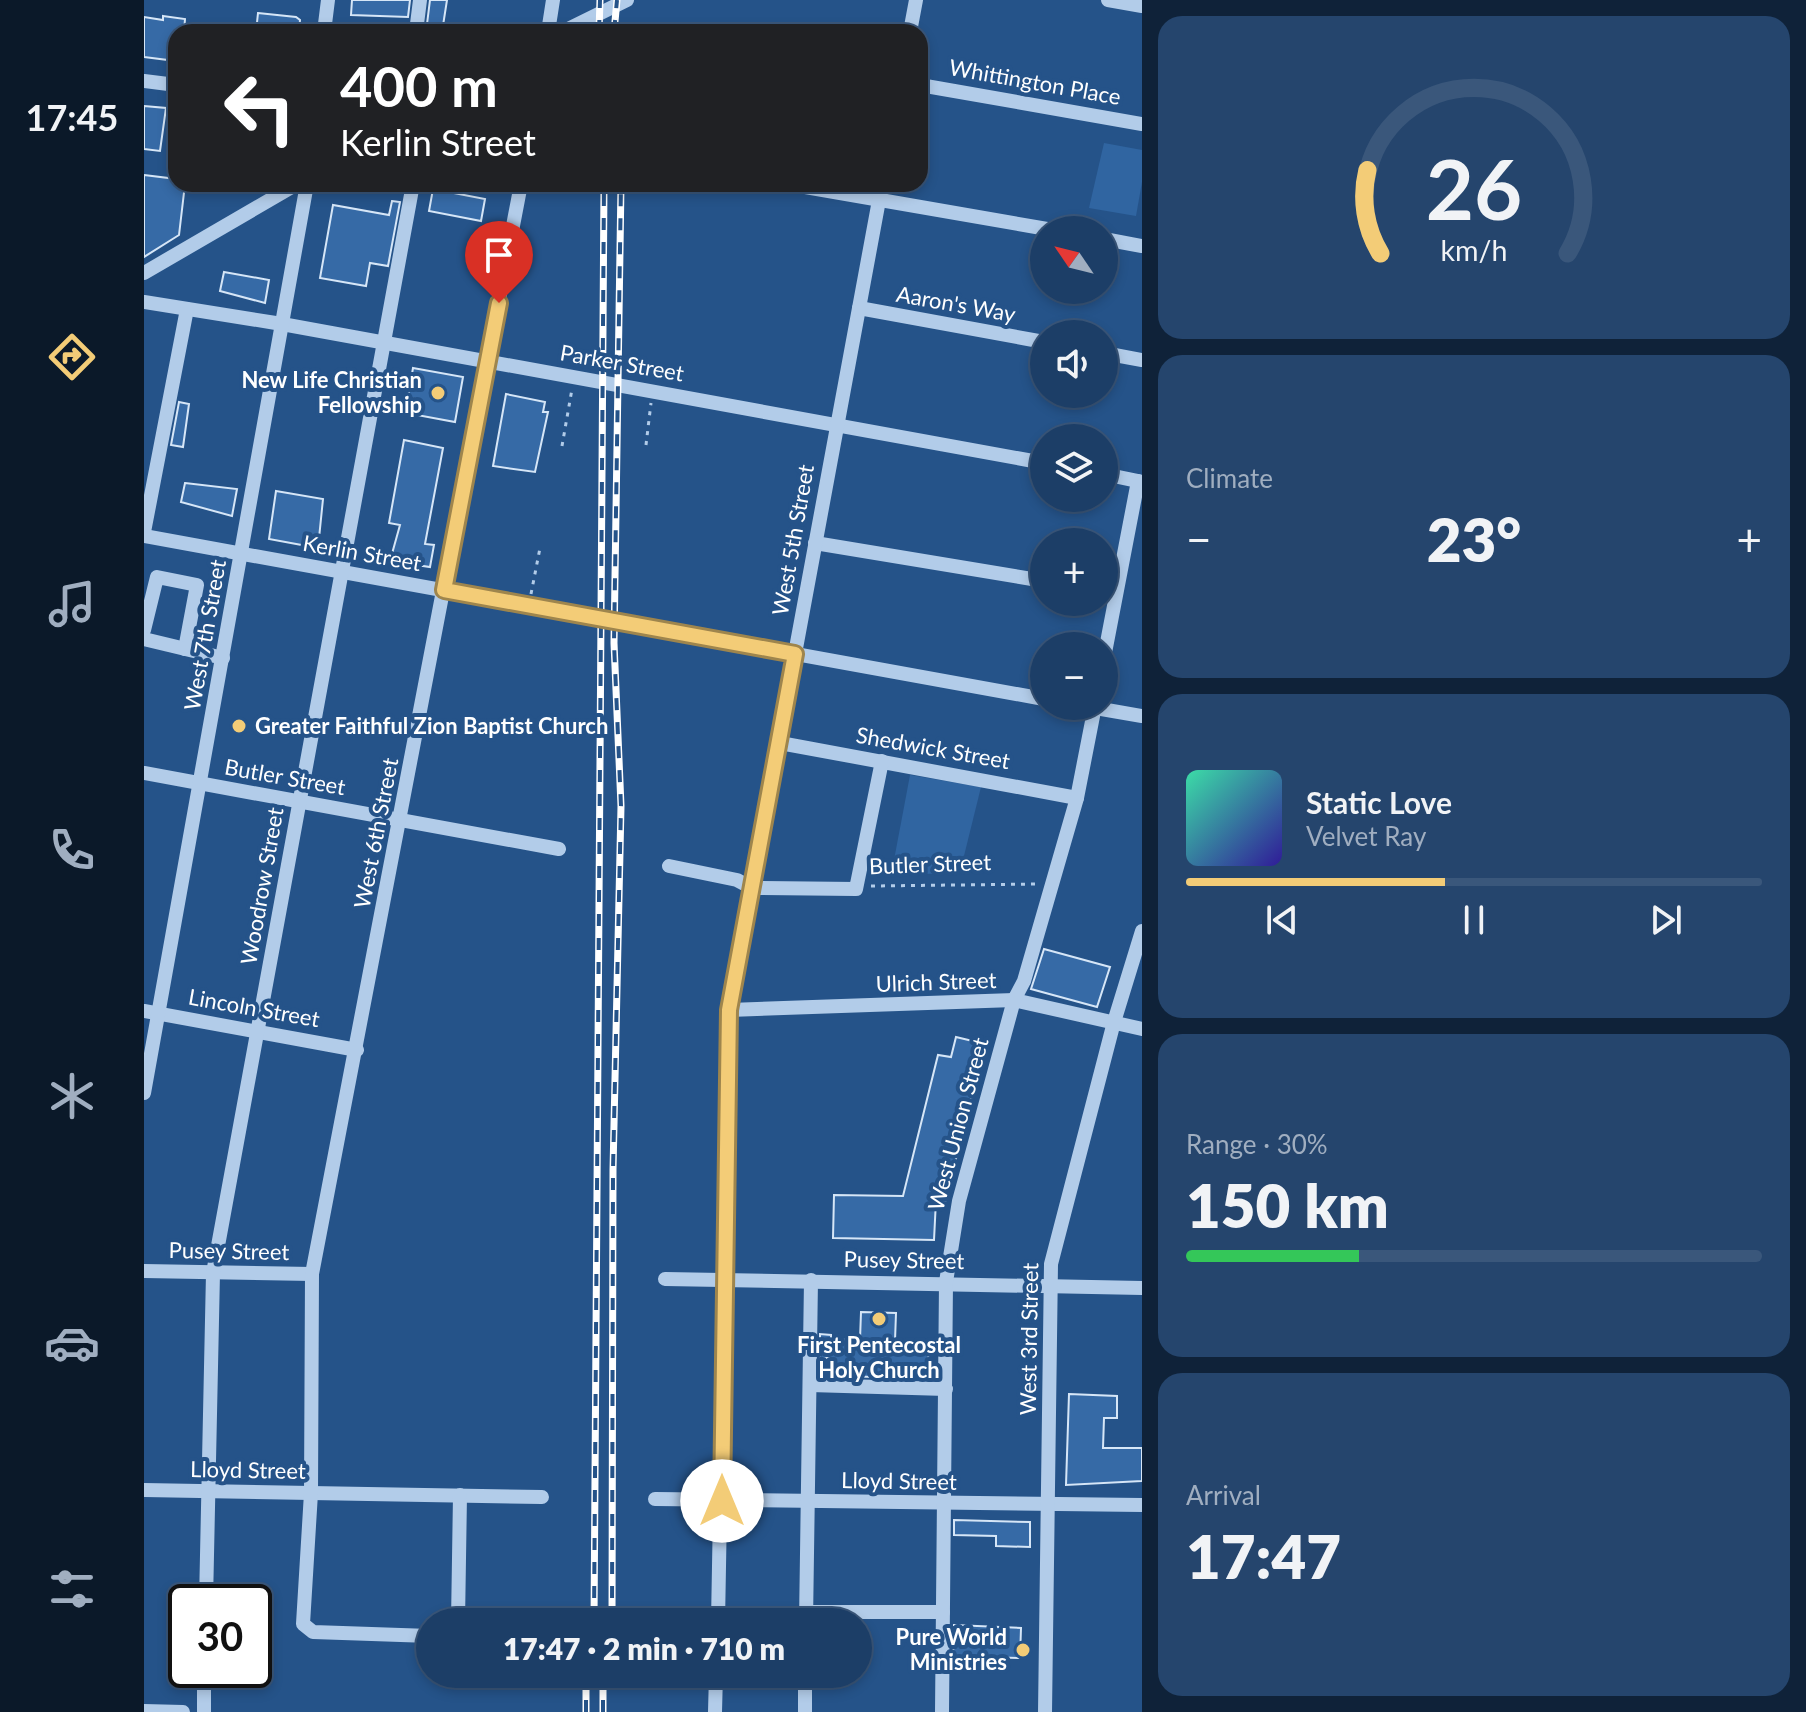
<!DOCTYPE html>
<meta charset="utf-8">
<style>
:root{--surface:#1c3e67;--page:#25456d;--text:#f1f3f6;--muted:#a0aec0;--line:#3a577b;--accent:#f3cc77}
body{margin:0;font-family:Lato,sans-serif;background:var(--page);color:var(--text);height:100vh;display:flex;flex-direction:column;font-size:30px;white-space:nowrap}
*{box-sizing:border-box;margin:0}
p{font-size:26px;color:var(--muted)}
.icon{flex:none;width:44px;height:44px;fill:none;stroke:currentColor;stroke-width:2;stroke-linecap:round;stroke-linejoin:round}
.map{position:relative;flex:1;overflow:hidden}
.sheet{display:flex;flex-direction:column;gap:16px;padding:16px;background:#0f2239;width:664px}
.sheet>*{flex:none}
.hud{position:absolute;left:24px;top:24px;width:760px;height:168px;border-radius:24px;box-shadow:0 4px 12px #0003,0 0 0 2px var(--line);background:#202124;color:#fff;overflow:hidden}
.needle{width:52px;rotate:305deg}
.controls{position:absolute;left:886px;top:216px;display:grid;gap:16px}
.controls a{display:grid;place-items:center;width:88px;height:88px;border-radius:50%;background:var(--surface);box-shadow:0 4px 12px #0003,0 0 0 2px var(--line);font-size:40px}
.speed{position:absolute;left:24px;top:1584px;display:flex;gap:16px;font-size:40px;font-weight:700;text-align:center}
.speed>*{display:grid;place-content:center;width:104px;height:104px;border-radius:50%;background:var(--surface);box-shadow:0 4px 12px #0003,0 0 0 2px var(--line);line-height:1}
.speed .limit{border:4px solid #111;border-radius:12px;background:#fff;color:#111}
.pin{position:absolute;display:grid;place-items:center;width:68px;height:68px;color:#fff;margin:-82px -34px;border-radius:50% 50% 50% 0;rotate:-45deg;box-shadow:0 0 8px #0007}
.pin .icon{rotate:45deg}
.me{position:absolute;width:88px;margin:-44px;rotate:0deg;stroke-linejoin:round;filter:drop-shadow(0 0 6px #0008)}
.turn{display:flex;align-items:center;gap:28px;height:168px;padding:0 40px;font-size:36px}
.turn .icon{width:104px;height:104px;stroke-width:2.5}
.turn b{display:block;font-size:56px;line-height:68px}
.big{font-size:60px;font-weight:800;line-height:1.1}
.sheet .tile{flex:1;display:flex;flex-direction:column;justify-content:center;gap:12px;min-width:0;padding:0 28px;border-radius:24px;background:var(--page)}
.sheet .dial{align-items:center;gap:0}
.dial svg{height:208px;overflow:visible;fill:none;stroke:var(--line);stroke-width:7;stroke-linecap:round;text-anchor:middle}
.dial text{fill:var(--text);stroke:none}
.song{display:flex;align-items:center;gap:24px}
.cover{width:96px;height:96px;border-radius:12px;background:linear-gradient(135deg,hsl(160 70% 55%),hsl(250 70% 35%))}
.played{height:8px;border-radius:4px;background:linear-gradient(90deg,var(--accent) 45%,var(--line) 45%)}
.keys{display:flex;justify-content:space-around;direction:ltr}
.heat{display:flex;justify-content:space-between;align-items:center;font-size:44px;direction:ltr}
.charge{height:12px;border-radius:6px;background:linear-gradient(90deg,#34c759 30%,var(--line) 0)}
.trip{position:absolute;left:272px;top:1608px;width:456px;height:80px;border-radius:40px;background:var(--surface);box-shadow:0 4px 12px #0003,0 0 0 2px var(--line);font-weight:800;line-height:80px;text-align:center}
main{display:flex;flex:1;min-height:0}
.tabs{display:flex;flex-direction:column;width:144px;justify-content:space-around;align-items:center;background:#0b1929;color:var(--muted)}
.tabs .icon{width:56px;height:56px}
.tabs .current{color:var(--accent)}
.tabs b{font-size:36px;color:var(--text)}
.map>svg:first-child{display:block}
</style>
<main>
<nav class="tabs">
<b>17:45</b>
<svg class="icon current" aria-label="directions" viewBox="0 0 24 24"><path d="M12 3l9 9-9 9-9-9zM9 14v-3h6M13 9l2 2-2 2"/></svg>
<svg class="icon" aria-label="music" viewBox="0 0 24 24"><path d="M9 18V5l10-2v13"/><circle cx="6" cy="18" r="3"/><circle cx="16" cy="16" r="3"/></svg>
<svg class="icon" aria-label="phone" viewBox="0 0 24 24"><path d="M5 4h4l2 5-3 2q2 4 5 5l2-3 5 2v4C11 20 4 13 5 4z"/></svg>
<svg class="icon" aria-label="climate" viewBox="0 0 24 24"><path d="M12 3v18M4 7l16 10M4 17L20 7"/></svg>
<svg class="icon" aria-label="car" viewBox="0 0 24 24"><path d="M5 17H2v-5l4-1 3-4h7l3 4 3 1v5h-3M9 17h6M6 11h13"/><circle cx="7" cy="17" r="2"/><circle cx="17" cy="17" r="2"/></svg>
<svg class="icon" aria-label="filters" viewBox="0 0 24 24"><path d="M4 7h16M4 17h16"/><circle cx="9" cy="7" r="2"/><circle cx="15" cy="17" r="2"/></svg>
</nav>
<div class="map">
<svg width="998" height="1712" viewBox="0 0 998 1712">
<rect width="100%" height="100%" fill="#255389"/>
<g fill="#3065a1">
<polygon points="960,143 998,150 998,182 992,216 945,208"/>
<polygon points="766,775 837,787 816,872 747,876"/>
</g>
<g fill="#366aa6" stroke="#d6e6f7" stroke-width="2">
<polygon points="208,0 266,0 264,17 207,15"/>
<polygon points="286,0 303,0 298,32 282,32"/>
<polygon points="114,13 152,17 156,20 155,32 112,32"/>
<polygon points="19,16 41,19 40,32 32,32 32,61 0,57 0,17 19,20"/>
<polygon points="0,106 22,108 16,151 0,149"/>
<polygon points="0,175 32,179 32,184 41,184 35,235 0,257"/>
<polygon points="289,189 341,199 337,221 285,211"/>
<polygon points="248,201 256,202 244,266 226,263 222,286 176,278 189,205 245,215"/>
<polygon points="80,272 125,280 121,303 76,291"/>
<polygon points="269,368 319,377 311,422 273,415 276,400 264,397"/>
<polygon points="362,394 401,402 399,412 404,412 391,472 349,466"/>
<polygon points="35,402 45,404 39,447 27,445"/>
<polygon points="260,440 299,448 281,544 290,545 286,567 246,561 256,525 245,523"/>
<polygon points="41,483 93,489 88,516 37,502"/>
<polygon points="132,491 179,499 174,548 125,539"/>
<polygon points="900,949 966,967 953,1007 887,989"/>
<polygon points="812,1037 841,1044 801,1202 792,1200 790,1240 689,1238 690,1195 759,1196 794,1055 807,1057"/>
<polygon points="717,1312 752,1313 751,1341 785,1341 784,1378 685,1376 686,1358 676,1358 676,1334 687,1335 687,1339 716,1340"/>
<polygon points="925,1394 973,1396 973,1418 960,1418 959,1448 998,1448 998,1481 922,1485"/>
<polygon points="810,1520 886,1522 886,1547 852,1546 852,1536 810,1535"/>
<polygon points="810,1625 877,1628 876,1658 809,1656"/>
</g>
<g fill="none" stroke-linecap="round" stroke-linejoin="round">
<g stroke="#b2cce9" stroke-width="3" stroke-dasharray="4 6" stroke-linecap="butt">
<polyline points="502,445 507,403"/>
<polyline points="418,446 428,389"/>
<polyline points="387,594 396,548"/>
<polyline points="727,886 895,884"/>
</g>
<g stroke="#b2cce9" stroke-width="14">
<polyline points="964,0 998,6"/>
<polyline points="180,32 184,0"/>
<polyline points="272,32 276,0"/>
<polyline points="404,32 409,0"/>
<polyline points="418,32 483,0"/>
<polyline points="766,32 772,0"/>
<polyline points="0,81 32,85"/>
<polyline points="776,85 998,124"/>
<polyline points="644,184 909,230"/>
<polyline points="960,239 998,246"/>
<polyline points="0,273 153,184"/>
<polyline points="0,302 138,324 900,463"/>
<polyline points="715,308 900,342"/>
<polyline points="960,353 998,360"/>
<polyline points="960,474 998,482"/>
<polyline points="0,532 43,309"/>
<polyline points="0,536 900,699"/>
<polyline points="671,543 900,581"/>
<polyline points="0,630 13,577 53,585 41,649"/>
<polyline points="0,639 79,658"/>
<polyline points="960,658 994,481"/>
<polyline points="940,706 998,716"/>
<polyline points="636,743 933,798"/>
<polyline points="0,773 415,849"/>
<polyline points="525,866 593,880 608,888 712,889 738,761"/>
<polyline points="585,1010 870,1000 998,1029"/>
<polyline points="0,1011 213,1050"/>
<polyline points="0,1093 163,184"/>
<polyline points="0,1271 168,1274"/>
<polyline points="521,1279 998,1288"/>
<polyline points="666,1385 802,1389"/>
<polyline points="0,1490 398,1497"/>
<polyline points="511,1499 998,1505"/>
<polyline points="62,1602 69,1273 269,184"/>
<polyline points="662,1612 799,1612"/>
<polyline points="314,1622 316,1495"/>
<polyline points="574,1622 585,1010 738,184"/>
<polyline points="662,1622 667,1280"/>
<polyline points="286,1636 169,1632 159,1624 167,1493 168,1274 377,184"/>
<polyline points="0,1711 39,1712"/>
<polyline points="60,1712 60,1670"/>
<polyline points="571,1712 572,1674"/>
<polyline points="661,1712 661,1674"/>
<polyline points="798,1712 802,1282 815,1201 870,1000 880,981 933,798 951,706"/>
<polyline points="901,1712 907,1264 970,1022 998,931"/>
</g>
<defs>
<g id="rail">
<polyline points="455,32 456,0"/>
<polyline points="470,32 473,0"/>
<polyline points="450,1622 460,184"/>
<polyline points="468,1622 469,1170 477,806 470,643 477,184"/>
<polyline points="442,1712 442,1674"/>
<polyline points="459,1712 459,1674"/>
</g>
</defs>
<use href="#rail" stroke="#fff" stroke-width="7"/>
<use href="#rail" stroke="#255389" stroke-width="4" stroke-dasharray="12" stroke-linecap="butt"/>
</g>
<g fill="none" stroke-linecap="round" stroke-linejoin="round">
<defs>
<polyline id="route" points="355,303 300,590 651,654 585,1010 578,1501"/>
</defs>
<use href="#route" stroke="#9e854d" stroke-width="20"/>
<use href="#route" stroke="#f3cc77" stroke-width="14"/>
</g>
<g fill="#f3cc77" stroke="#255389" stroke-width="3">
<circle cx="294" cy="393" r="8"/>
<circle cx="95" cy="726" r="8"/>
<circle cx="735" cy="1319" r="8"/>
<circle cx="879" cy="1650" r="8"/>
</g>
<g text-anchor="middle" stroke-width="8" stroke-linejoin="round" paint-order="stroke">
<g font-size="22" fill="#fff" stroke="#255389">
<text transform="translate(891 82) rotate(10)" y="8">Whittington Place</text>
<text transform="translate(812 304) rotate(10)" y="8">Aaron's Way</text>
<text transform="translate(478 363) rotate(10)" y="8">Parker Street</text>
<text transform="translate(649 540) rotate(-80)" y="8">West 5th Street</text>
<text transform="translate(218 553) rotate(10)" y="8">Kerlin Street</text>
<text transform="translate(61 635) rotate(-80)" y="8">West 7th Street</text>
<text transform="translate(789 748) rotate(10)" y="8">Shedwick Street</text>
<text transform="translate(141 777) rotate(10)" y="8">Butler Street</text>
<text transform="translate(232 833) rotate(-79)" y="8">West 6th Street</text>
<text transform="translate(786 864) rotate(-2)" y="8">Butler Street</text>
<text transform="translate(118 886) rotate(-80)" y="8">Woodrow Street</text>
<text transform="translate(792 982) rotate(-2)" y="8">Ulrich Street</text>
<text transform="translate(110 1008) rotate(10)" y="8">Lincoln Street</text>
<text transform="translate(814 1124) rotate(-75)" y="8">West Union Street</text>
<text transform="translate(85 1251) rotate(1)" y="8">Pusey Street</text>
<text transform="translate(760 1260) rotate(1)" y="8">Pusey Street</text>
<text transform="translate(885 1339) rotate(-89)" y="8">West 3rd Street</text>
<text transform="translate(104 1470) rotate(1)" y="8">Lloyd Street</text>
<text transform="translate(755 1481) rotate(1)" y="8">Lloyd Street</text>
</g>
<g font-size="22" font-weight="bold" fill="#fff" stroke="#255389" text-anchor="end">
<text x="278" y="388">New Life Christian<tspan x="278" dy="25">Fellowship</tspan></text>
<text x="111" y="734" text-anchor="start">Greater Faithful Zion Baptist Church</text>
<text x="735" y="1353" text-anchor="middle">First Pentecostal<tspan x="735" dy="25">Holy Church</tspan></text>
<text x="863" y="1645">Pure World<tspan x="863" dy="25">Ministries</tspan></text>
</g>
</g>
</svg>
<div class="controls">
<a><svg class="needle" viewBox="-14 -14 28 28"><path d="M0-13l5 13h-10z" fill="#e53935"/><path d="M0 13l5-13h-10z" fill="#a0aec0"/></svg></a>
<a><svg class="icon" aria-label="sound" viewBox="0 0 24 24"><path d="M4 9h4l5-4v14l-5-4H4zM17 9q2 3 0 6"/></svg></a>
<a><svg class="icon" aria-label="layers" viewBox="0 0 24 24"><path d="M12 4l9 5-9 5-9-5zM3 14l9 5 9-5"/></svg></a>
<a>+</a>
<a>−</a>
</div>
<div class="speed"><div class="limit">30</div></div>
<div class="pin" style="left:355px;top:303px;background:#d93025"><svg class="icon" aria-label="arrive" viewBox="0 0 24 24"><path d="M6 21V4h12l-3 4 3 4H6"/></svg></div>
<svg class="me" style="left:578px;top:1501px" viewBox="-20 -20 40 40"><circle r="19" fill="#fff"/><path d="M0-13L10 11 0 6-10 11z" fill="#f3cc77"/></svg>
<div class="trip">17:47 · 2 min · 710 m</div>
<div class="hud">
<div class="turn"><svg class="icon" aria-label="left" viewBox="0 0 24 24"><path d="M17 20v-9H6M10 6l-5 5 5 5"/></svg><div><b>400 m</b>Kerlin Street</div></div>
</div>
</div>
<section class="sheet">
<div class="tile dial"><svg viewBox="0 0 100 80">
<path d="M14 69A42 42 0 1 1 86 69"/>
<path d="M14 69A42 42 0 0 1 9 37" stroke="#f3cc77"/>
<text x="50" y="56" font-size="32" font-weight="700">26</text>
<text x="50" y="72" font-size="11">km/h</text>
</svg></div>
<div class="tile"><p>Climate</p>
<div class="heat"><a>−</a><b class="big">23°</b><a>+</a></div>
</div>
<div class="tile">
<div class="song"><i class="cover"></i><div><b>Static Love</b><p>Velvet Ray</p></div></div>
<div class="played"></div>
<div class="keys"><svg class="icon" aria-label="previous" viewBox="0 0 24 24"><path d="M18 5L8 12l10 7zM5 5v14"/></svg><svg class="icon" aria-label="pause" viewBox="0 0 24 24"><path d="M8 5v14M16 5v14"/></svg><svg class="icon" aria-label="next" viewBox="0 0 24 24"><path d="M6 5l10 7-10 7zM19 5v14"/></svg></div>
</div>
<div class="tile"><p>Range · 30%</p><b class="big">150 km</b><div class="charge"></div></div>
<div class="tile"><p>Arrival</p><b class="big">17:47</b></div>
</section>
</main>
